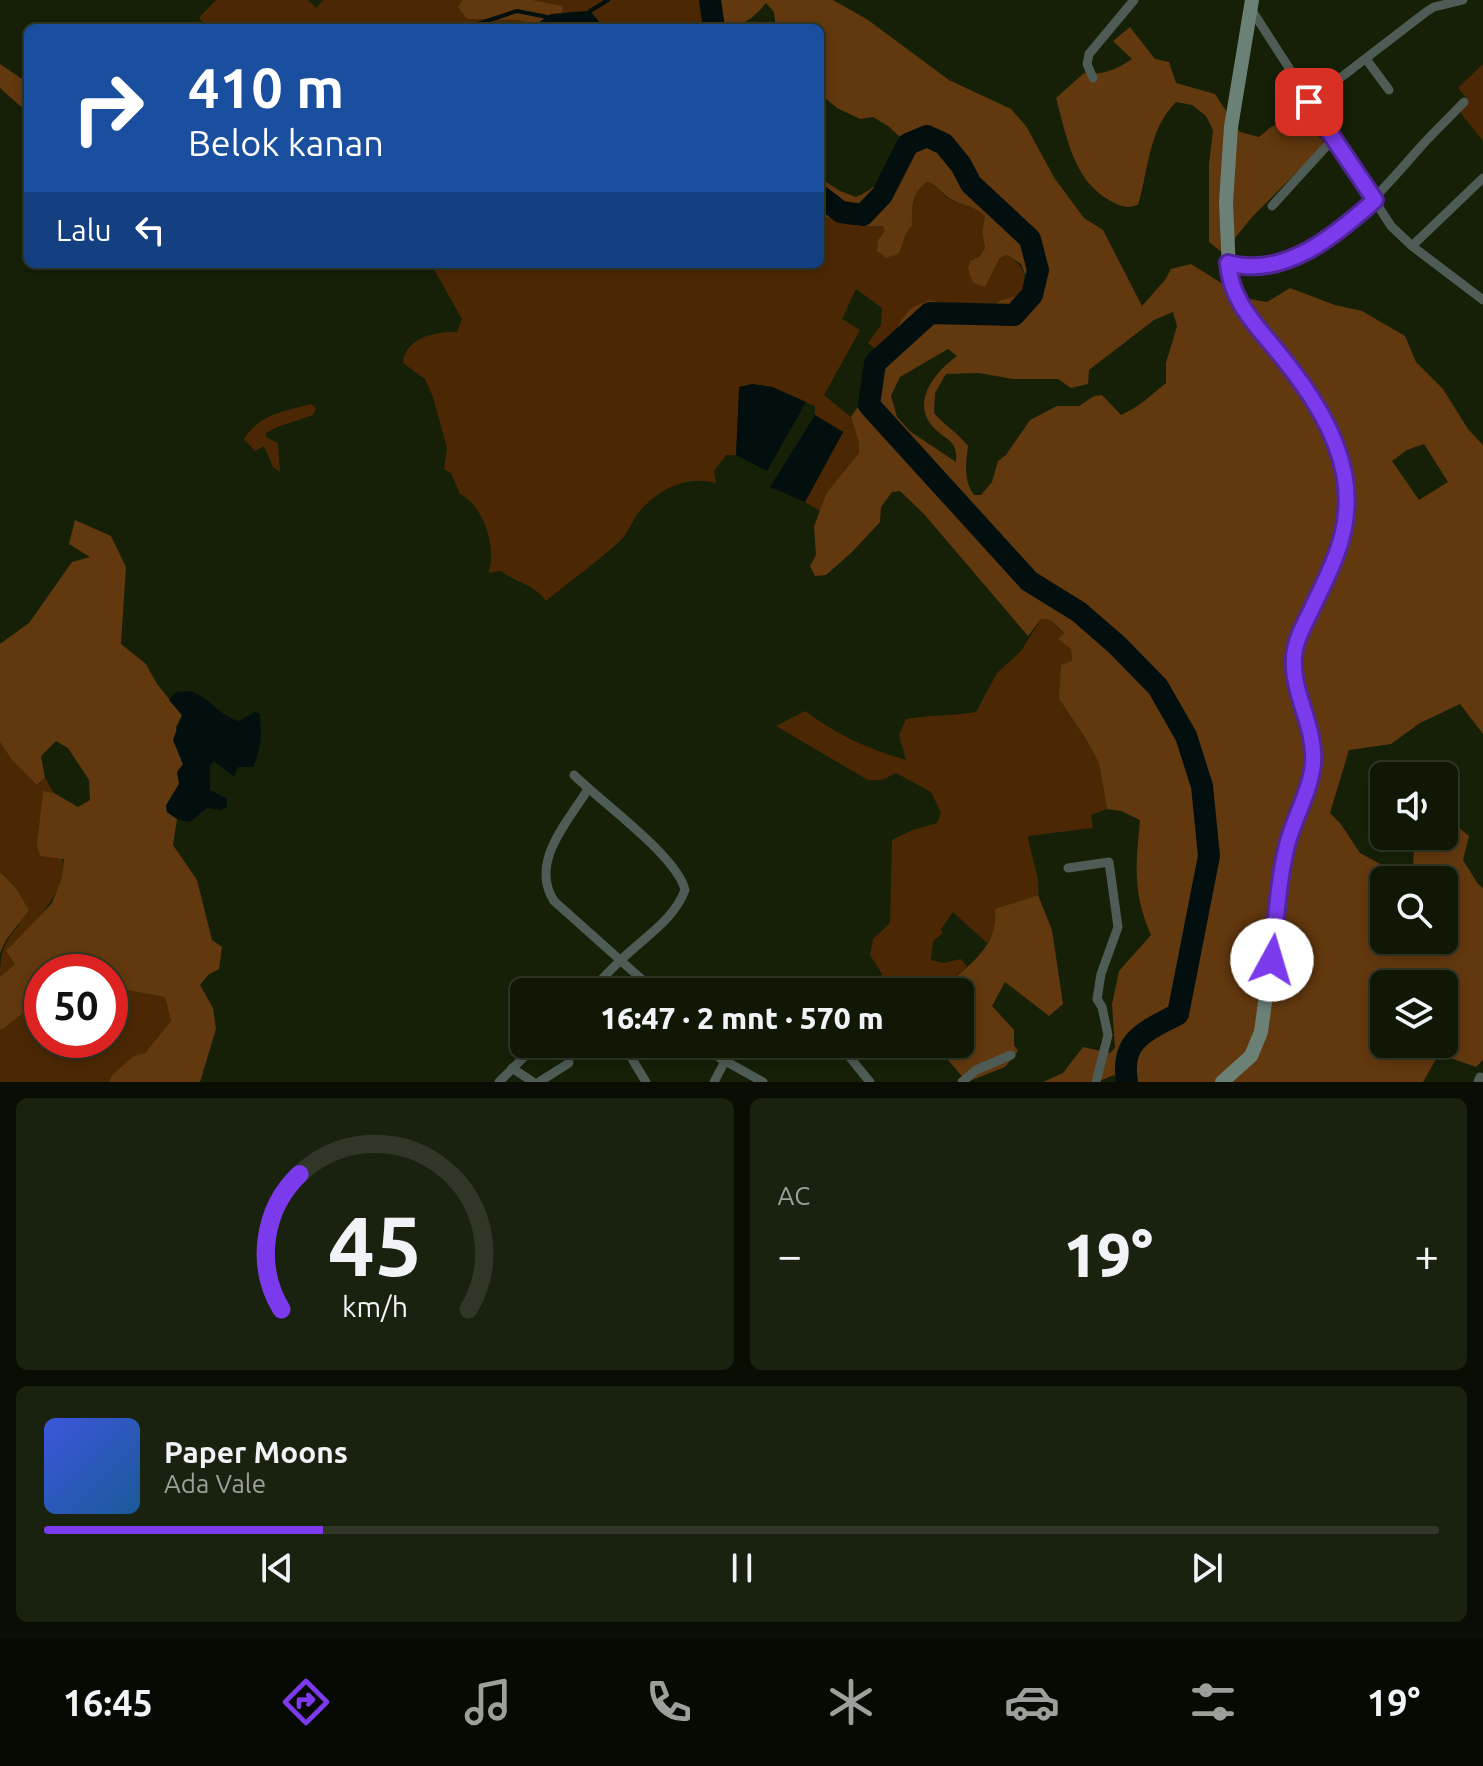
<!DOCTYPE html>
<html lang="id">
<meta charset="utf-8">
<style>
:root{--surface:#101805;--page:#19210f;--text:#f1f3f6;--muted:#9ca09a;--line:#303727;--accent:#7c3aed}
body{margin:0;font-family:Ubuntu,sans-serif;background:var(--page);color:var(--text);height:100vh;display:flex;flex-direction:column;font-size:30px;white-space:nowrap}
*{box-sizing:border-box;margin:0}
p{font-size:26px;color:var(--muted)}
.icon{flex:none;width:44px;height:44px;fill:none;stroke:currentColor;stroke-width:2;stroke-linecap:round;stroke-linejoin:round}
.map{position:relative;height:1082px;overflow:hidden}
.details{display:flex;flex-direction:column;gap:16px;padding:16px;background:#090d03;flex:1}
.details>*{flex:none}
.guide{position:absolute;left:24px;top:24px;width:800px;height:244px;border-radius:12px;box-shadow:0 4px 12px #0003,0 0 0 2px var(--line);background:#1a4fa0;color:#fff;overflow:hidden}
.fabs{position:absolute;left:1370px;top:762px;display:grid;gap:16px}
.fabs a{display:grid;place-items:center;width:88px;height:88px;border-radius:12px;background:var(--surface);box-shadow:0 4px 12px #0003,0 0 0 2px var(--line);font-size:40px}
.speed{position:absolute;left:24px;top:954px;display:flex;gap:16px;font-size:40px;font-weight:700;text-align:center}
.speed>*{display:grid;place-content:center;width:104px;height:104px;border-radius:50%;background:var(--surface);box-shadow:0 4px 12px #0003,0 0 0 2px var(--line);line-height:1}
.speed .limit{border:12px solid #d22;background:#fff;color:#111}
.pin{position:absolute;display:grid;place-items:center;width:68px;height:68px;color:#fff;margin:-34px;border-radius:16px;box-shadow:0 4px 12px #0006}
.me{position:absolute;width:88px;margin:-44px;rotate:6deg;stroke-linejoin:round;filter:drop-shadow(0 0 6px #0008)}
.turn{display:flex;align-items:center;gap:28px;height:168px;padding:0 32px;font-size:36px}
.turn .icon{width:104px;height:104px;stroke-width:2.5}
.turn b{display:block;font-size:56px;line-height:68px}
.then{display:flex;align-items:center;height:76px;padding:0 32px;background:#0003;gap:16px;font-size:30px}
.big{font-size:60px;font-weight:800;line-height:1.1}
.details .widget{flex:1;display:flex;flex-direction:column;justify-content:center;gap:12px;min-width:0;padding:0 28px;border-radius:12px;background:var(--page)}
.details .dial{align-items:center;gap:0}
.dial svg{height:208px;overflow:visible;fill:none;stroke:var(--line);stroke-width:7;stroke-linecap:round;text-anchor:middle}
.dial text{fill:var(--text);stroke:none}
.song{display:flex;align-items:center;gap:24px}
.cover{width:96px;height:96px;border-radius:12px;background:linear-gradient(135deg,hsl(230 70% 55%),hsl(210 70% 35%))}
.played{height:8px;border-radius:4px;background:linear-gradient(90deg,var(--accent) 20%,var(--line) 20%)}
.keys{display:flex;justify-content:space-around;direction:ltr}
.heat{display:flex;justify-content:space-between;align-items:center;font-size:44px;direction:ltr}
.details .tiles{flex:1;display:grid;gap:16px;grid-template-columns:1fr 1fr}
.widget:last-child{grid-column:span 2}
.trip{position:absolute;left:510px;top:978px;width:464px;height:80px;border-radius:12px;background:var(--surface);box-shadow:0 4px 12px #0003,0 0 0 2px var(--line);font-weight:800;line-height:80px;text-align:center}
.dock{display:flex;height:128px;justify-content:space-around;align-items:center;background:#060a02;color:var(--muted)}
.dock .icon{width:56px;height:56px}
.dock .current{color:var(--accent)}
.dock b{font-size:36px;color:var(--text)}
.map>svg:first-child{display:block}
</style>
<div class="map">
<svg width="1483" height="1082" viewBox="0 0 1483 1082">
<rect width="100%" height="100%" fill="#152007"/>
<g fill="#4b2803">
<path d="M216 0H308L316 8 323 0H462L458 7 467 19C489 20 525 14 542 28H209L199 18Z"/>
<polygon points="533,0 700,0 706,9 704,28 600,28 600,23 590,11 569,12 562,15 563,6"/>
<polygon points="1483,64 1483,141 1459,111 1469,101 1458,88"/>
<path d="M927 182C940 186 939 192 948 198 961 206 974 205 986 216L982 232 985 248 980 256 970 261 985 286 1000 258 1007 255C1024 266 1030 277 1020 295L1001 300 983 311 930 300 901 320 894 336 877 350 868 343 881 325 882 308 856 289 842 319 860 330 824 395 851 417 859 443V453L830 489 820 511 805 502 843 432 815 415V406L772 387 752 384 739 405 736 455H726L714 471 716 483C686 475 659 489 639 512 632 521 628 534 619 542 596 563 570 581 546 601 536 585 516 583 501 571L488 573C498 550 483 504 460 494L451 473 444 469 447 448 433 397 425 379 403 363C405 337 437 331 457 332L462 319 431 264H820V219L835 217 857 226H883L886 231 878 240 889 255 900 250 904 233 912 226C912 207 911 194 927 182Z"/>
<path d="M311 404 316 409 313 415 277 427 266 433V437L278 443 280 472 273 467 264 446 255 451 244 439C261 413 283 412 311 404Z"/>
<path d="M1041 619 1051 620 1064 634 1059 639 1071 649 1072 661 1059 699 1086 739 1099 763 1107 809 1091 815 1093 828 1028 836C1030 857 1041 875 1038 895L996 909 998 926 987 943 953 912 941 929 943 933 933 941 931 960 943 963 961 959 967 967 937 992H875L874 985 882 974 870 955 873 939 890 923 892 840 910 831 937 823 941 813 931 792 896 773 882 780H868L776 726 805 711C839 736 866 748 906 760L899 735 906 719C929 715 952 716 976 712L997 673 1021 651Z"/>
<path d="M0 742 11 759 38 785 45 778 54 793 43 792C41 813 49 827 58 845 78 889 32 921 7 951L15 964 0 977C0 954 3 943 19 925L15 887 0 872Z"/>
<polygon points="115,988 165,997 171,1021 145,1053 134,1057 112,1075 109,1082 0,1082 0,1028 42,995 42,1040 110,1040 110,1011"/>
</g>
<g fill="#62380e" fill-rule="evenodd">
<polygon points="462,0 533,0 563,6 562,15 551,14 537,24 517,20 467,19 458,7"/>
<path d="M700 0H833L868 20 949 80 1011 109 1026 126 1055 179 1084 218 1103 230 1142 306 1165 280 1171 269 1191 264 1245 298 1267 302 1290 288 1335 305 1362 311 1405 336 1416 362 1443 389 1468 429 1483 445V734L1460 704 1420 723 1391 744 1349 750 1330 813 1340 823 1360 853 1401 875 1413 869 1414 848 1409 836H1444V815L1469 836 1463 860 1478 884 1483 888V1060L1476 1067 1439 1054 1423 1082H1118L1114 1075 1097 1082H1043L1063 1073 1083 1047 1110 1053 1115 1048 1112 1004 1119 971 1151 935C1132 892 1136 865 1140 820L1121 811 1107 809 1099 763 1086 739 1059 699 1061 665 1072 661 1071 649 1058 639 1064 633 1051 620 1041 619 1028 636 924 514 900 491 892 492 881 507 880 522 852 552 826 575 815 576 810 566 816 555 814 527 823 502 828 491 859 453V443L851 417 857 408 862 409 870 364 877 350 894 336 901 320 911 308 930 300 983 311 1001 300 1020 295 1026 277 1021 264 1007 255 1000 258 985 287 973 283 968 269 970 261 980 256 985 248 982 232 985 216C974 205 961 206 949 198 940 192 938 185 927 182 911 194 912 207 912 226 902 235 903 249 898 254 894 256 890 256 886 258L877 251 878 240 885 231 883 226H857L835 217 820 219V178L840 191 856 197C882 187 894 163 900 137L888 126 873 117 860 119 837 108 820 94V28H776L774 12 766 3C747 27 733 28 704 28L706 9ZM1173 312 1177 326 1166 363V383C1151 395 1138 408 1121 415L1102 395 1094 396 1079 406H1057L1030 420 1006 455 998 461 992 482 981 495H974C963 480 966 462 968 446 958 433 945 426 934 413L935 393 946 374 979 373 1013 379H1058L1071 388 1088 384 1089 370 1154 320ZM948 349 957 356C936 371 910 402 933 427 946 441 958 439 956 462L911 432 897 417 891 396 900 377ZM1424 444 1448 482 1419 500 1392 461 1407 450ZM1384 880H1444V940H1384ZM1384 984H1444V1044H1384Z"/>
<path d="M1130 27 1155 59 1169 62 1176 83 1215 94 1240 132 1259 137 1271 127 1301 113 1325 144 1252 217 1223 253 1209 242V164L1213 130 1206 116 1192 105 1176 102C1148 130 1149 169 1138 205 1126 209 1120 206 1109 200 1073 180 1066 134 1056 98L1084 73C1105 75 1115 70 1132 59L1113 41Z"/>
<polygon points="0,64 28,83 28,113 0,88"/>
<polygon points="75,520 111,536 126,567 121,644 146,664 157,684 182,715 176,727 178,752 183,764 179,784 166,805 167,812 177,819 173,845 197,880 212,940 222,947 219,969 208,975 200,985 213,1008 216,1029 200,1082 109,1082 112,1075 134,1056 145,1053 171,1021 165,997 115,988 110,1011 110,972 42,972 42,995 26,1011 1,1030 0,1028 0,977 15,964 6,951 52,903 62,877 64,859 40,856 37,845 43,791 54,793 78,807 90,800 89,780 68,748 56,741 41,756 45,778 37,785 11,759 0,742 0,644 29,623 72,562 90,557 69,544"/>
<polygon points="0,872 15,887 29,910 6,940 0,953"/>
<path d="M1038 895 1052 930 1063 1004 1049 1016 1005 982 992 1006 1014 1030V1045L1018 1051 1005 1067 967 1082 934 1044H960V992H937C964 970 1000 947 995 909Z"/>
</g>
<g fill="#030f0f">
<polygon points="590,11 600,23 600,28 542,28 537,24 551,14"/>
<polygon points="752,384 772,387 806,402 767,471 736,455 739,387"/>
<polygon points="815,415 843,432 805,502 770,487"/>
<path d="M190 691C211 698 220 717 239 721L255 712 260 714C261 734 262 749 253 767H238L234 777 214 761 210 766V790L227 799V807L221 810 207 808 190 822 177 819 167 812 166 806 179 784 177 772 183 764 173 740 182 715 169 700 176 692Z"/>
</g>
<g fill="none" stroke-linecap="round" stroke-linejoin="round">
<g stroke="#030f0f" stroke-width="4">
<polyline points="590,11 608,0"/>
<polyline points="465,28 517,11 547,17"/>
</g>
<g stroke="#030f0f" stroke-width="22">
<polyline points="710,0 714,28"/>
<path d="M820 196 841 212 863 215 882 195 908 144 927 136 944 144 961 165 971 184 1030 239 1038 270 1032 295 1014 315 930 313 875 363 869 405 1029 581 1079 612 1117 645 1158 687 1186 736 1202 786 1209 856 1178 1014C1145 1032 1120 1039 1127 1082"/>
</g>
<g stroke="#4e5c55" stroke-width="9">
<polyline points="1251,9 1391,226 1412,246 1483,300"/>
<polyline points="1366,59 1389,90"/>
<polyline points="1093,78 1087,64 1089,54 1134,0"/>
<polyline points="1309,102 1426,12 1434,7 1463,0"/>
<polyline points="1272,206 1333,139"/>
<polyline points="1412,246 1483,178"/>
<path d="M1228 263C1258 271 1278 264 1305 250 1358 223 1386 185 1425 142 1437 129 1451 116 1464 102"/>
<path d="M574 775C601 802 677 856 685 890 674 920 643 938 621 960 610 970 600 981 590 992"/>
<path d="M588 789C568 822 529 862 554 901L656 992"/>
<polyline points="1068,868 1109,862 1118,927 1101,974 1097,999 1102,1007 1108,1035 1096,1082"/>
<polyline points="623,1044 646,1082"/>
<polyline points="703,1044 720,1058 763,1082"/>
<polyline points="839,1044 870,1082"/>
<polyline points="512,1068 533,1082"/>
<polyline points="499,1082 537,1044"/>
<polyline points="539,1082 569,1063"/>
<polyline points="714,1082 725,1061"/>
<polyline points="962,1082 976,1070 1011,1055"/>
<polyline points="1478,1082 1480,1077"/>
</g>
<polyline stroke="#6b8176" stroke-width="14" points="1222,1082 1251,1056 1261,1032 1284,861 1313,764 1310,730 1297,686 1294,656 1303,626 1341,547 1349,504 1339,455 1324,415 1280,355 1258,331 1239,302 1229,270 1226,202 1231,127 1252,0"/>
</g>
<g fill="none" stroke-linecap="round" stroke-linejoin="round">
<defs>
<path id="route" d="M1272 960C1276 922 1278 882 1287 845 1294 818 1310 792 1313 764 1316 726 1291 693 1294 657 1295 639 1306 622 1313 606 1335 562 1354 523 1344 473 1335 429 1309 391 1281 356 1258 327 1231 303 1228 263 1284 279 1336 235 1375 200L1309 102"/>
</defs>
<use href="#route" stroke="#51269a" stroke-width="20"/>
<use href="#route" stroke="#7c3aed" stroke-width="14"/>
</g>
</svg>
<div class="fabs">
<a><svg class="icon" aria-label="sound" viewBox="0 0 24 24"><path d="M4 9h4l5-4v14l-5-4H4zM17 9q2 3 0 6"/></svg></a>
<a><svg class="icon" aria-label="search" viewBox="0 0 24 24"><circle cx="10" cy="10" r="6"/><path d="M15 15l6 6"/></svg></a>
<a><svg class="icon" aria-label="layers" viewBox="0 0 24 24"><path d="M12 4l9 5-9 5-9-5zM3 14l9 5 9-5"/></svg></a>
</div>
<div class="speed"><div class="limit">50</div></div>
<div class="pin" style="left:1309px;top:102px;background:#d93025"><svg class="icon" aria-label="arrive" viewBox="0 0 24 24"><path d="M6 21V4h12l-3 4 3 4H6"/></svg></div>
<svg class="me" style="left:1272px;top:960px" viewBox="-20 -20 40 40"><circle r="19" fill="#fff"/><path d="M0-13L10 11 0 6-10 11z" fill="#7c3aed"/></svg>
<div class="trip">16:47 · 2 mnt · 570 m</div>
<div class="guide">
<div class="turn"><svg class="icon" aria-label="right" viewBox="0 0 24 24"><path d="M7 20v-9h11M14 6l5 5-5 5"/></svg><div><b>410 m</b>Belok kanan</div></div>
<div class="then">Lalu<svg class="icon" aria-label="left" viewBox="0 0 24 24"><path d="M17 20v-9H6M10 6l-5 5 5 5"/></svg></div>
</div>
</div>
<section class="details">
<div class="tiles">
<div class="widget dial"><svg viewBox="0 0 100 80">
<path d="M14 69A42 42 0 1 1 86 69"/>
<path d="M14 69A42 42 0 0 1 21 17" stroke="#7c3aed"/>
<text x="50" y="56" font-size="32" font-weight="700">45</text>
<text x="50" y="72" font-size="11">km/h</text>
</svg></div>
<div class="widget"><p>AC</p>
<div class="heat"><a>−</a><b class="big">19°</b><a>+</a></div>
</div>
<div class="widget">
<div class="song"><i class="cover"></i><div><b>Paper Moons</b><p>Ada Vale</p></div></div>
<div class="played"></div>
<div class="keys"><svg class="icon" aria-label="previous" viewBox="0 0 24 24"><path d="M18 5L8 12l10 7zM5 5v14"/></svg><svg class="icon" aria-label="pause" viewBox="0 0 24 24"><path d="M8 5v14M16 5v14"/></svg><svg class="icon" aria-label="next" viewBox="0 0 24 24"><path d="M6 5l10 7-10 7zM19 5v14"/></svg></div>
</div>
</div>
</section>
<nav class="dock">
<b>16:45</b>
<svg class="icon current" aria-label="directions" viewBox="0 0 24 24"><path d="M12 3l9 9-9 9-9-9zM9 14v-3h6M13 9l2 2-2 2"/></svg>
<svg class="icon" aria-label="music" viewBox="0 0 24 24"><path d="M9 18V5l10-2v13"/><circle cx="6" cy="18" r="3"/><circle cx="16" cy="16" r="3"/></svg>
<svg class="icon" aria-label="phone" viewBox="0 0 24 24"><path d="M5 4h4l2 5-3 2q2 4 5 5l2-3 5 2v4C11 20 4 13 5 4z"/></svg>
<svg class="icon" aria-label="climate" viewBox="0 0 24 24"><path d="M12 3v18M4 7l16 10M4 17L20 7"/></svg>
<svg class="icon" aria-label="car" viewBox="0 0 24 24"><path d="M5 17H2v-5l4-1 3-4h7l3 4 3 1v5h-3M9 17h6M6 11h13"/><circle cx="7" cy="17" r="2"/><circle cx="17" cy="17" r="2"/></svg>
<svg class="icon" aria-label="filters" viewBox="0 0 24 24"><path d="M4 7h16M4 17h16"/><circle cx="9" cy="7" r="2"/><circle cx="15" cy="17" r="2"/></svg>
<b>19°</b>
</nav>
